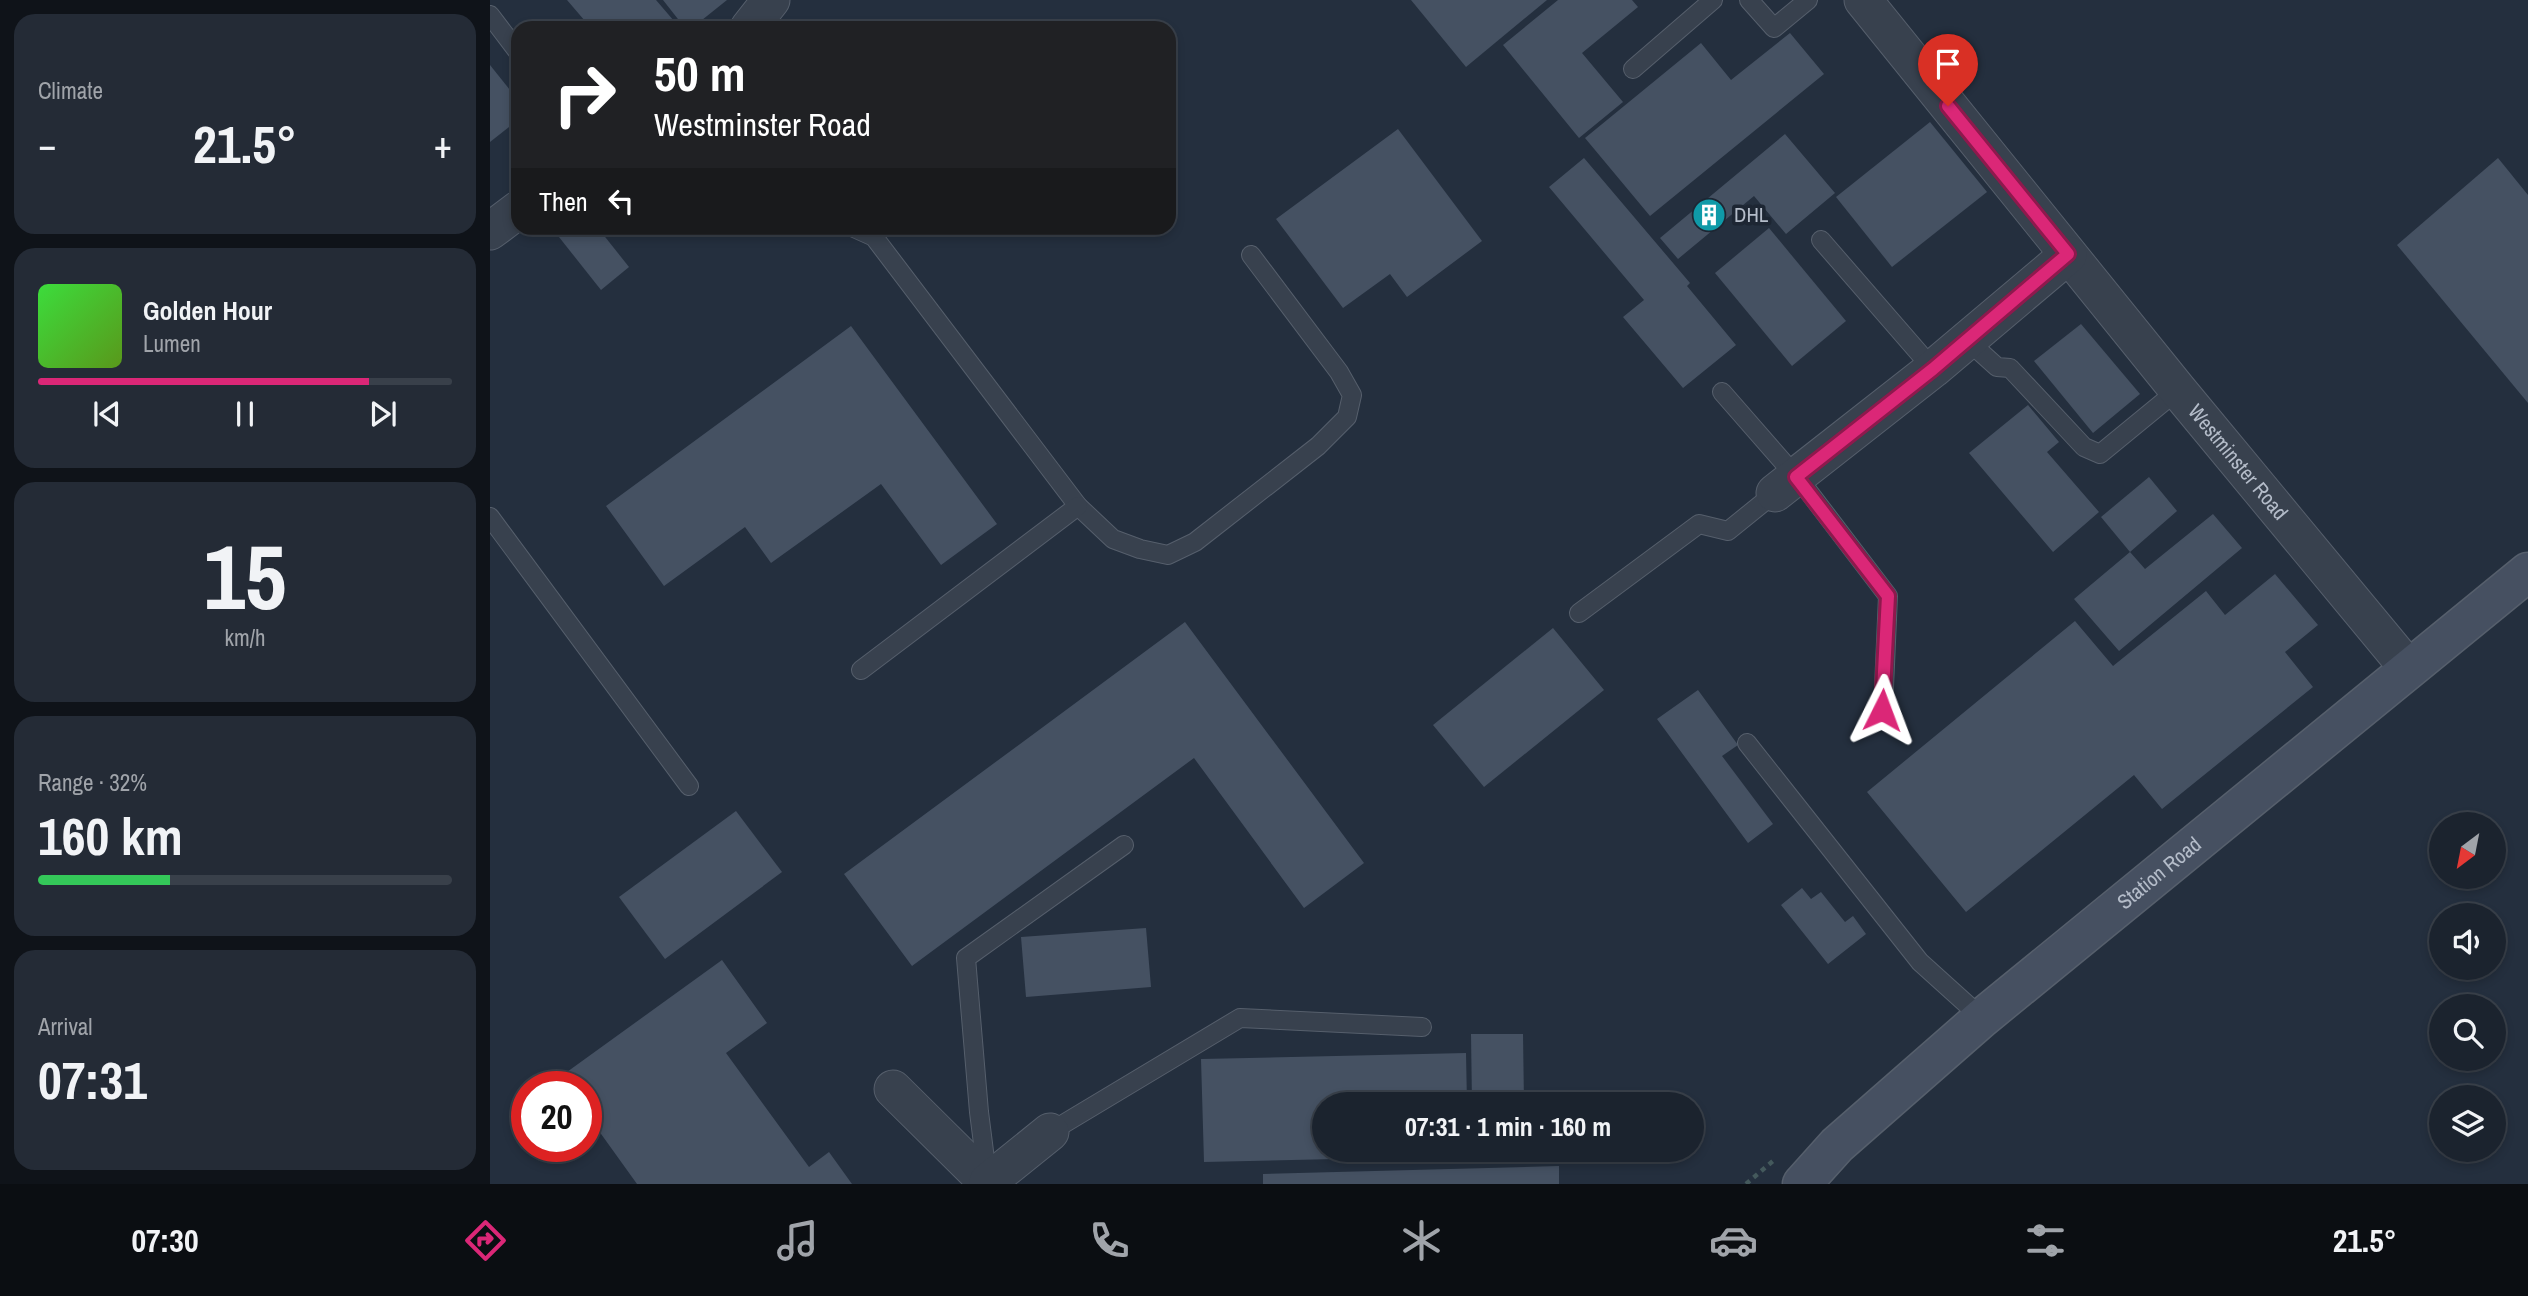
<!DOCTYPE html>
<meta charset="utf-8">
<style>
:root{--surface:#1b232e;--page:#242b36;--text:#f1f3f6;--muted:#a0a4aa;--line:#39404a;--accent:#db2777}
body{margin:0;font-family:"Archivo Narrow",sans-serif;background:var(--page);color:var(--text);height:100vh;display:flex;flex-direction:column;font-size:26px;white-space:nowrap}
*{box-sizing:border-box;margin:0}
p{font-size:23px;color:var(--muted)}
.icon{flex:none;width:38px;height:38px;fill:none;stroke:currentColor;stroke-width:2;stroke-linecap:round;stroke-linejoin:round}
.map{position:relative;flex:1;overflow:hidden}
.side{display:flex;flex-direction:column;gap:14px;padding:14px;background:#0f1319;width:490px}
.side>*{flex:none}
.top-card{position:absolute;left:21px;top:21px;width:665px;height:214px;border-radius:21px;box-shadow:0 4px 10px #0003,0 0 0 2px var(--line);background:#202124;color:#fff;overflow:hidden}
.needle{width:46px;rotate:212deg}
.buttons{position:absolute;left:1939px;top:812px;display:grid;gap:14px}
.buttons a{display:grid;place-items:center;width:77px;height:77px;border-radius:50%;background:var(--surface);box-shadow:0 4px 10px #0003,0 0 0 2px var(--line);font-size:35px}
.speed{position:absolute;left:21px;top:1071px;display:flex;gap:14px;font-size:35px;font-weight:700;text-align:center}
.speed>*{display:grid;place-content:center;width:91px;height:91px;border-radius:50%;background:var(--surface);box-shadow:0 4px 10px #0003,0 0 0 2px var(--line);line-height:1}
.speed .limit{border:10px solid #d22;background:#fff;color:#111}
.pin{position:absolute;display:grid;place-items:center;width:60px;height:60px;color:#fff;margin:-72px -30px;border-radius:50% 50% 50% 0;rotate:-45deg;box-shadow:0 0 7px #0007}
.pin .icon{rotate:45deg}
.me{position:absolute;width:77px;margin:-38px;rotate:3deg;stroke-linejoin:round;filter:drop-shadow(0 0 5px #0008)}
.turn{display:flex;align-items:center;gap:24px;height:147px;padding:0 28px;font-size:32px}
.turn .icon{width:91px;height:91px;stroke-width:2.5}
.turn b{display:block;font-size:49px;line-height:60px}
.then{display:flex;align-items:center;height:66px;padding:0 28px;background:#0003;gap:14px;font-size:26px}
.big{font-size:52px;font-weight:700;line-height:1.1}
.side .widget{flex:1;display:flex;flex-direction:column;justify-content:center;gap:10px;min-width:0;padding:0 24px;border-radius:21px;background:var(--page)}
.side .dial{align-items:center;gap:0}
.dial b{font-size:91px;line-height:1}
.song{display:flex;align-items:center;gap:21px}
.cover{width:84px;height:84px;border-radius:10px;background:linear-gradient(135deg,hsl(120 70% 55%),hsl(90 70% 35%))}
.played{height:7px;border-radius:4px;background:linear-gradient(90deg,var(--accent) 80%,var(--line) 80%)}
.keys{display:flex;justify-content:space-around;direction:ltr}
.heat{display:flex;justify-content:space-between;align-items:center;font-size:38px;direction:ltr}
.charge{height:10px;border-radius:5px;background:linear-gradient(90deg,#34c759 32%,var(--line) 0)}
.trip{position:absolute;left:822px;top:1092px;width:392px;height:70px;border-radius:35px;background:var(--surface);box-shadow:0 4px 10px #0003,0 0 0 2px var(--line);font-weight:700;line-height:70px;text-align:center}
.dock{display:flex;height:112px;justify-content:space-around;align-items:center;background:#0b0e12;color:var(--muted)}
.dock .icon{width:49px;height:49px}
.dock .on{color:var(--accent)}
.dock b{font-size:32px;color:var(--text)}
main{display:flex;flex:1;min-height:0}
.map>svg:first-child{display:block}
</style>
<main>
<section class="side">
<div class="widget"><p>Climate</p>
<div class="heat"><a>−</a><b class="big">21.5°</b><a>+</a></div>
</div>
<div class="widget">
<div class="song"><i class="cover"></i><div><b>Golden Hour</b><p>Lumen</p></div></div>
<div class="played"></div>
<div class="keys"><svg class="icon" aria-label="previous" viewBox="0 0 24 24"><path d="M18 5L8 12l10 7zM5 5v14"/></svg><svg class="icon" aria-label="pause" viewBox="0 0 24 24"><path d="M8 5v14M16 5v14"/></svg><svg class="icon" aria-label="next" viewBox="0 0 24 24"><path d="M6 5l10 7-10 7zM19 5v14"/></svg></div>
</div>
<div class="widget dial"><b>15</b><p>km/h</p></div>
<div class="widget"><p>Range · 32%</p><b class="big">160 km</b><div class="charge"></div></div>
<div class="widget"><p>Arrival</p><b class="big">07:31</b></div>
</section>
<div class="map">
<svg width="2038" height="1184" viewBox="0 0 2038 1184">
<rect width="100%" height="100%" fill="#242f3e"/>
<g fill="#455162">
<polygon points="77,0 166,0 190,28 101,28"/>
<polygon points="173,0 237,0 202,28 195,28"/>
<polygon points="921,0 1057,0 976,67"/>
<polygon points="1068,0 1142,0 1148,7 1092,53 1133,102 1089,138 1013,45"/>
<polygon points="1300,33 1334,74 1160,216 1095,138 1211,43 1241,80"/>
<polygon points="0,65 28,100 28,120 0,142"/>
<polygon points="1440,122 1497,192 1402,267 1346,197"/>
<polygon points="908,129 992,241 917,297 900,274 853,308 786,219"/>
<polygon points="1295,134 1345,193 1296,234 1264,196 1188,259 1170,238"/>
<polygon points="1094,158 1200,283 1197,286 1246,345 1193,388 1133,317 1154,300 1059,187"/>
<polygon points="2008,158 2038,195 2038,403 1907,245"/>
<polygon points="71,228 108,228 139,267 111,290 65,232"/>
<polygon points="1279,228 1356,321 1302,366 1225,273"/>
<polygon points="1591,324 1650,394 1603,433 1544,361"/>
<polygon points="361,326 507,524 451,565 391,484 281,563 255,527 174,586 116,506"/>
<polygon points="1538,405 1569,442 1557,452 1609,512 1563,552 1479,453"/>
<polygon points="1659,477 1687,511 1640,552 1611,517"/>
<polygon points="1723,514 1752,548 1629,651 1584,599 1640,552 1655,569"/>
<polygon points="1785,574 1828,625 1795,652 1823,687 1672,809 1644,775 1476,912 1377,792 1585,621 1623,666 1716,591 1735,615"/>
<polygon points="695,622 874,863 814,908 704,758 422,966 354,874"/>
<polygon points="1063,628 1114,690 994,787 943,725"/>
<polygon points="1208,690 1248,745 1232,756 1283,824 1258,843 1167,719"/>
<polygon points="246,811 292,872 175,959 129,897"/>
<polygon points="1312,888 1321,899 1331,892 1355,922 1363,916 1376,934 1338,964 1291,905"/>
<polygon points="656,928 661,987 536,997 531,937"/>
<polygon points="232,960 277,1023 236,1053 319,1167 339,1152 362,1184 147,1184 96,1113 96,1087 77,1087 70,1077"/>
<polygon points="981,1034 1033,1034 1034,1104 982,1104"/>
<polygon points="976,1053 977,1104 835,1104 835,1150 978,1150 978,1156 714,1162 711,1059"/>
<polygon points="983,1150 1035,1150 1035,1154 983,1155"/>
<polygon points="1069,1166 1069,1184 773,1184 773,1174"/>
</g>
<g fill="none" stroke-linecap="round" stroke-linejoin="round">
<defs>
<g id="lane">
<polyline points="1259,0 1284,28 1318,0"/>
<polyline points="0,15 28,52"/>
<polyline points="1143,69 1223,0"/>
<polyline points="364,228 384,237 588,506 623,539 650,549 678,555 705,542 828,446 857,417 862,395 849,372 761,255"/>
<polyline points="1331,240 1443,369"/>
<polyline points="1477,340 1507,367 1520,368 1594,447 1610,454 1688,390"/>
<polyline points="1232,392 1315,487 1398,596 1393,710"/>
<polyline points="0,517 199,786"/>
<polyline points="1089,613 1209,524 1238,531 1285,493"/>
<polyline points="371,670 588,506"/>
<polyline points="1257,743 1430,962 1492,1018"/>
<polyline points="560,1132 750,1018 932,1027"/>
<polyline points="497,1175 489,1112 476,958 634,845"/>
</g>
<g id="street">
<path id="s1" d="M1373 0 1688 390 1919 669"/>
<polyline points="259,28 281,0"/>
<polyline points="0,231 28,210"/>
<polyline points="1285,493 1443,369 1578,255"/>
<polyline points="403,1089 499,1184"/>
<polyline points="498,1182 560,1132"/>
</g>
<g id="secondary">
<path id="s2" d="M1312 1184 1347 1145 1492 1018 2038 572"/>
</g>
</defs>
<use href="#lane" stroke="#565f6c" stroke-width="20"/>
<use href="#street" stroke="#565f6c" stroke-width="39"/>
<use href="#secondary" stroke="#565f6c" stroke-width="41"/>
<polyline stroke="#44595c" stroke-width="4.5" stroke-dasharray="5 5" stroke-linecap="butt" points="1256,1184 1283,1161"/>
<use href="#lane" stroke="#38414e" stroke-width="18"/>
<use href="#street" stroke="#38414e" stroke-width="37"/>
<use href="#secondary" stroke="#465061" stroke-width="38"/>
</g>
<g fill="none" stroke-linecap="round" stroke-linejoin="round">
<defs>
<polyline id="route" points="1392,710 1398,596 1306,477 1443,369 1578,254 1458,106"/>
</defs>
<use href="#route" stroke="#8e194d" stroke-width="18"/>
<use href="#route" stroke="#db2777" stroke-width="12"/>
</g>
<defs>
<symbol id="building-disc" viewBox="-11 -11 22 22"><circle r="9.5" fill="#0f9aa8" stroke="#1d2633"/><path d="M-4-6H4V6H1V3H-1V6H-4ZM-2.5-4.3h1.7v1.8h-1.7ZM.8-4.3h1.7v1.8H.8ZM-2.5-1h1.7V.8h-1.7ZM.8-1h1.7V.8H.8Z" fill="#fff"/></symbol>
</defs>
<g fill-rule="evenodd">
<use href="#building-disc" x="1200" y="196" width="38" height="38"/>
</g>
<g text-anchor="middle" stroke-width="7" stroke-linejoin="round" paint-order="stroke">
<g font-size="21" fill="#b4bcc9" stroke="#1d2633" text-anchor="start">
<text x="1244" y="222">DHL</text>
</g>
<g font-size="21" fill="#b4bcc9" stroke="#1d2633">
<text dy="7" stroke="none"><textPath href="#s1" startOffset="595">Westminster Road</textPath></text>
<text dy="7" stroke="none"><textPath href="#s2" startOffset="474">Station Road</textPath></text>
</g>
</g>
</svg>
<div class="buttons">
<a><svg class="needle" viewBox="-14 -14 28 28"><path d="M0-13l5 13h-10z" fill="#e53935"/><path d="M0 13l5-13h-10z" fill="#a0a4aa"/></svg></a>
<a><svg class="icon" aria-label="sound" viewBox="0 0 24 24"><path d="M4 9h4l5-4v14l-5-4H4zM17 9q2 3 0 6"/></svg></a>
<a><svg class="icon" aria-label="search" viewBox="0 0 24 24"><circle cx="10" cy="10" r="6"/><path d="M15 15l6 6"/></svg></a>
<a><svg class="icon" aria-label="layers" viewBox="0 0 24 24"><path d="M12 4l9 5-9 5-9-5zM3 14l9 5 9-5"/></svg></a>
</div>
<div class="speed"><div class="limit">20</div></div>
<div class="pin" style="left:1458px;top:106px;background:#d93025"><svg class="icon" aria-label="arrive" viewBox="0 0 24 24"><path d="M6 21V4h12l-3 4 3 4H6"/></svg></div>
<svg class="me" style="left:1392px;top:710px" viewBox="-20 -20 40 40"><path d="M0-17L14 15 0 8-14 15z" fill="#db2777" stroke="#fff" stroke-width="4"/></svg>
<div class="trip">07:31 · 1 min · 160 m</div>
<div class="top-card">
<div class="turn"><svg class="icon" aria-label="right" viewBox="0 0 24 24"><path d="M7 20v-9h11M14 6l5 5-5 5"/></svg><div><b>50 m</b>Westminster Road</div></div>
<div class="then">Then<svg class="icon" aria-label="left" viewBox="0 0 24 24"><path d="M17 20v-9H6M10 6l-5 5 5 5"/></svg></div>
</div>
</div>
</main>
<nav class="dock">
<b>07:30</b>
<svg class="icon on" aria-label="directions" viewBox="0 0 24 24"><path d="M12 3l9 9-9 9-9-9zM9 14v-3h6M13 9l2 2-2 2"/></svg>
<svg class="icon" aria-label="music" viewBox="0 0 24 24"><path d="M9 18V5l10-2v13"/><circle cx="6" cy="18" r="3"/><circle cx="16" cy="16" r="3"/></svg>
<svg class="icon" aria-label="phone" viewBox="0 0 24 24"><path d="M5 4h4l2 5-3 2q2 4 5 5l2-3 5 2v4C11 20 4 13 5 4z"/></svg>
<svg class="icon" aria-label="climate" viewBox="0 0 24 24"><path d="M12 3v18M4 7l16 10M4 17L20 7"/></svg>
<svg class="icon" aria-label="car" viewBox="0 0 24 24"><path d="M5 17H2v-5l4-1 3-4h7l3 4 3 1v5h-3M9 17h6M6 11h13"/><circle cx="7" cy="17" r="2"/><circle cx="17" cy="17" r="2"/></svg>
<svg class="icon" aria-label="filters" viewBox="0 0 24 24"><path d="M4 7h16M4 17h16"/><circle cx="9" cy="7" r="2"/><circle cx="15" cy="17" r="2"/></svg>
<b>21.5°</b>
</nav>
